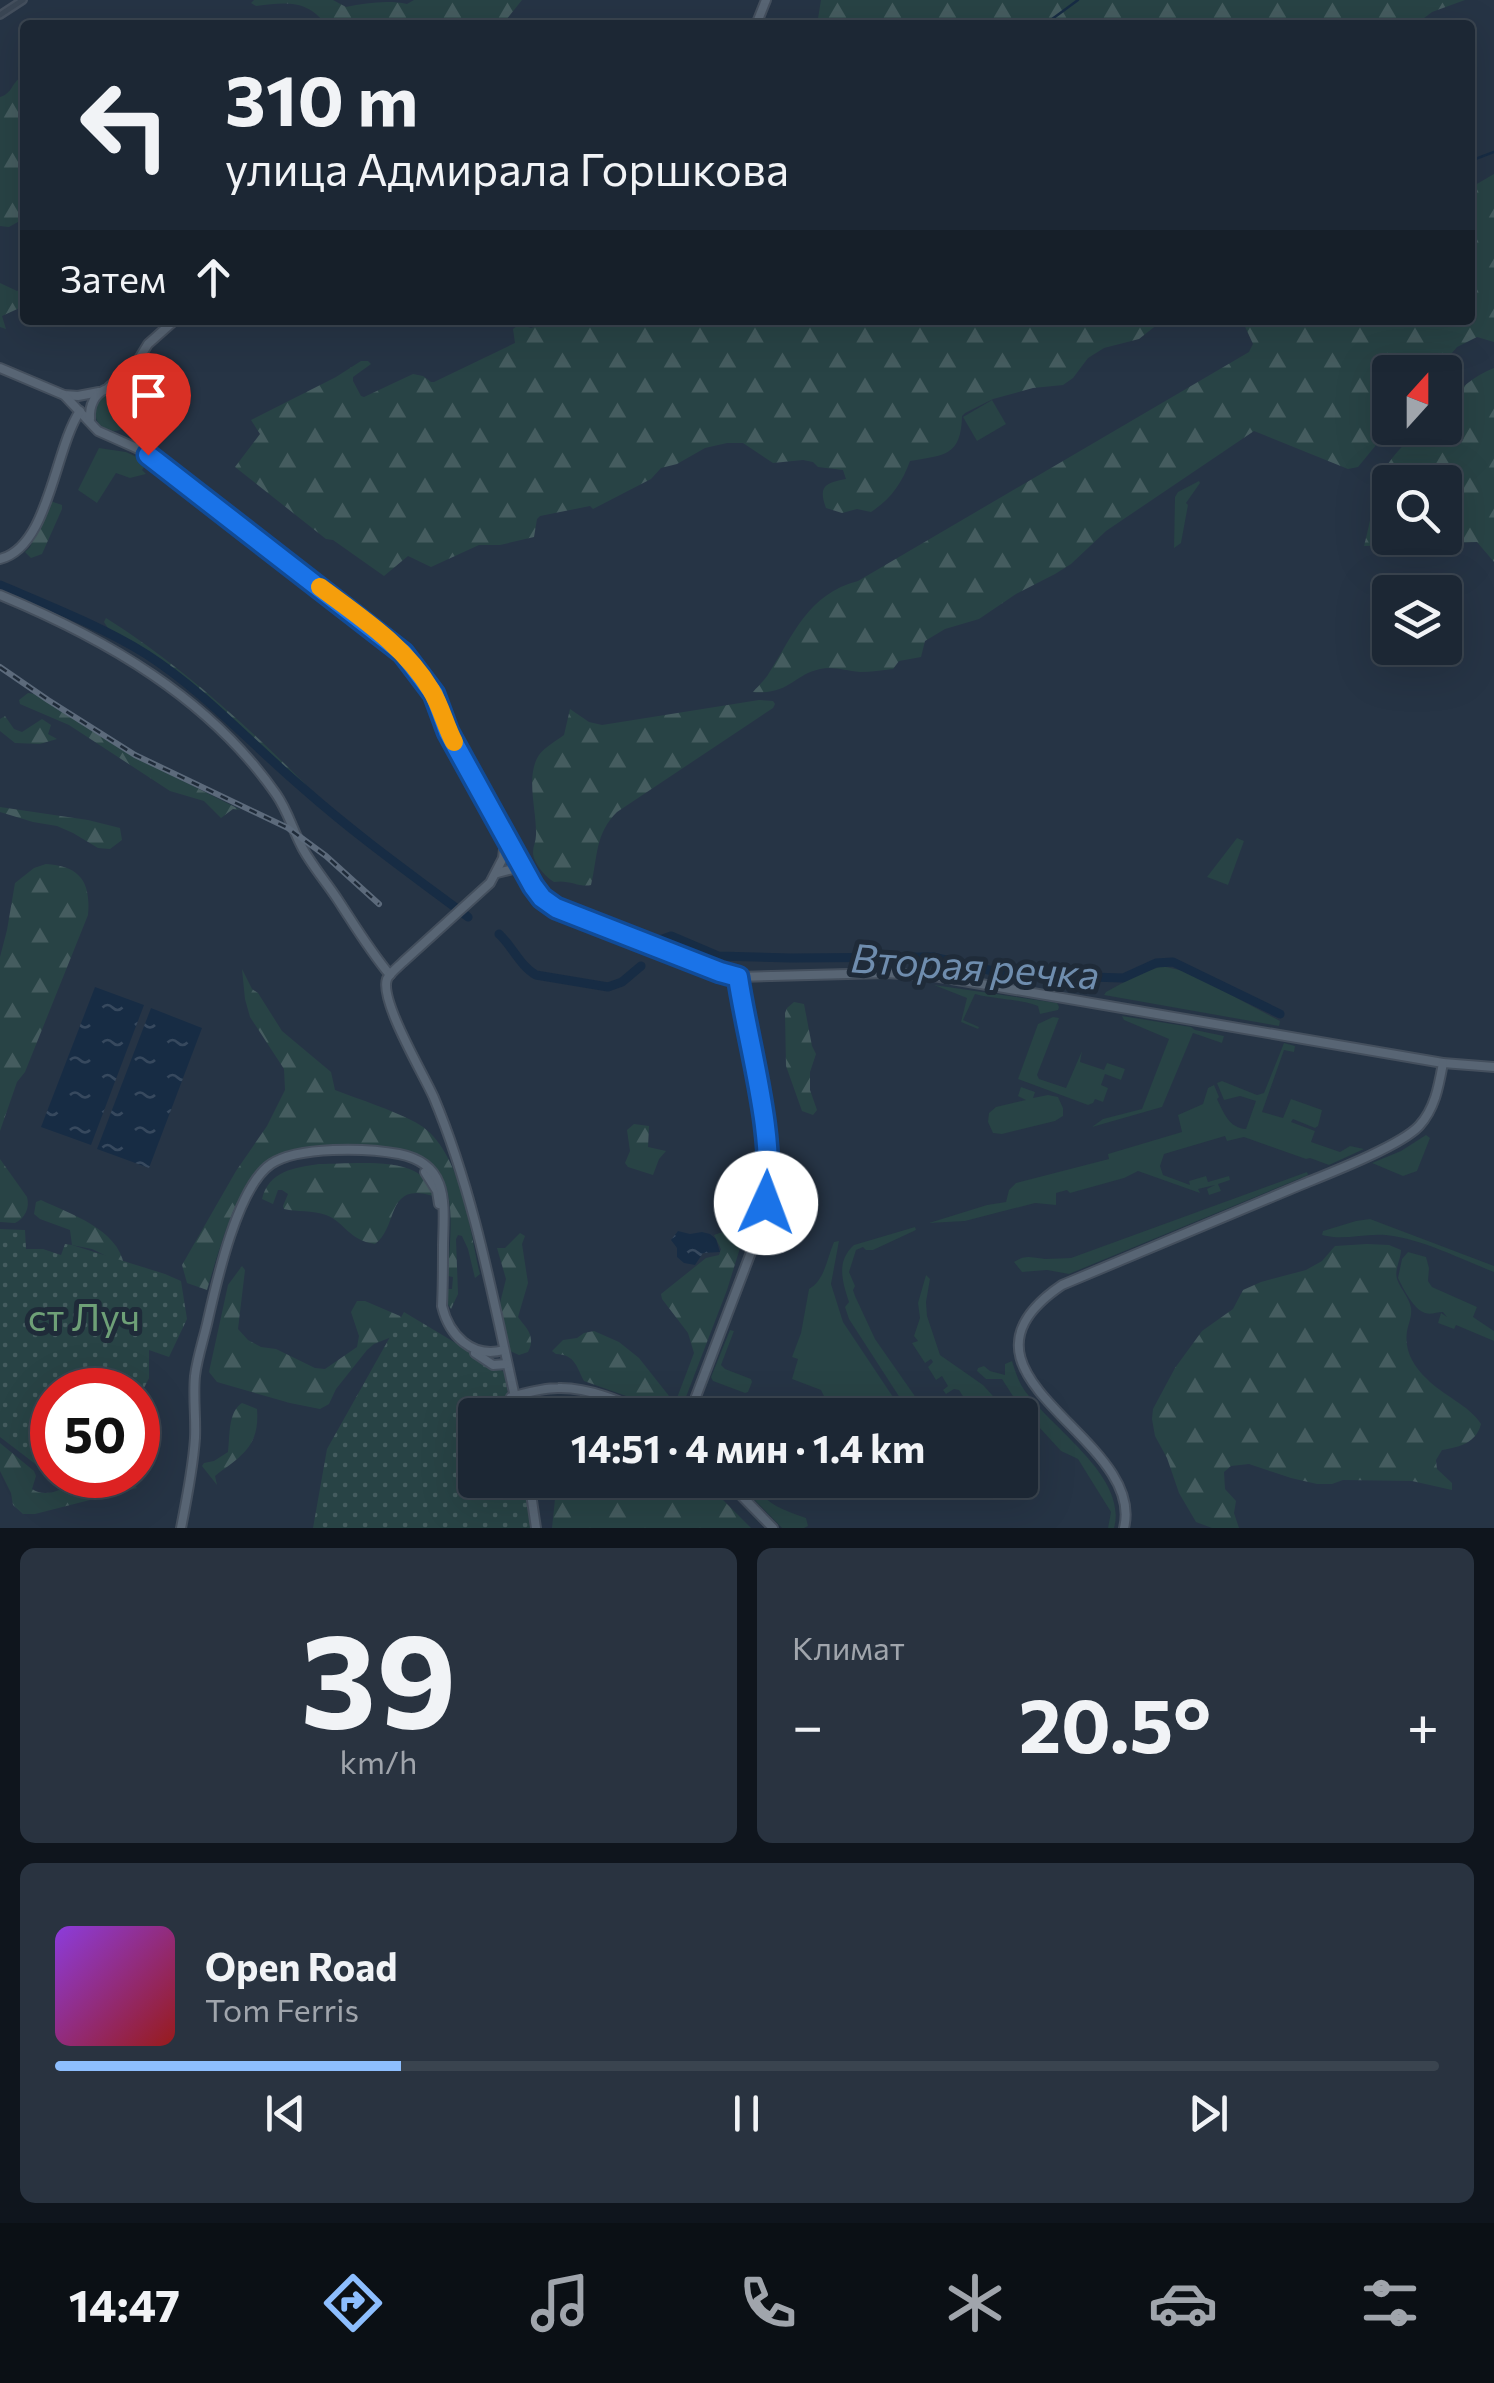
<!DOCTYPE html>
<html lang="ru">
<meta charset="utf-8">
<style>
:root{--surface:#1c2734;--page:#293340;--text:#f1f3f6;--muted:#a0a5ac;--line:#3a444f;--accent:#8dbefe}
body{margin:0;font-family:Commissioner,sans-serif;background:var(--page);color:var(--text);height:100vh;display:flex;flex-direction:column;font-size:38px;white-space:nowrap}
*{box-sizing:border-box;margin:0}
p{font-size:32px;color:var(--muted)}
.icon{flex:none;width:55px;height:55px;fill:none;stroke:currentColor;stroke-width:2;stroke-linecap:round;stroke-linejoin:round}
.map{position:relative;height:1528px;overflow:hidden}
.details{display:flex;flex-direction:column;gap:20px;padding:20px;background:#0f151d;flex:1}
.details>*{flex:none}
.banner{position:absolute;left:20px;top:20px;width:1455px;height:305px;border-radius:10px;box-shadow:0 10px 40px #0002,0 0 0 2px var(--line);background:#1c2734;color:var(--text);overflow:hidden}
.needle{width:65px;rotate:21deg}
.fabs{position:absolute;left:1372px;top:355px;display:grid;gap:20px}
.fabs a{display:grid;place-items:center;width:90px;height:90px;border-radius:10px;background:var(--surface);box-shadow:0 10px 40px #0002,0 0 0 2px var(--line);font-size:50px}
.speed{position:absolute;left:30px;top:1368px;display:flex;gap:20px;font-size:50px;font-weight:700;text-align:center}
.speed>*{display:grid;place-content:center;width:130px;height:130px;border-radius:50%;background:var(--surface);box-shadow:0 10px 40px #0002,0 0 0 2px var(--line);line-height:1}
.speed .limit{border:15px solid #d22;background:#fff;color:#111}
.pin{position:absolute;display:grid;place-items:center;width:85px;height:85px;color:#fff;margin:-102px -42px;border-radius:50% 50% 50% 0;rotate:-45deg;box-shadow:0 0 10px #0007}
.pin .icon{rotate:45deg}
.me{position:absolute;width:110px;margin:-55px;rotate:2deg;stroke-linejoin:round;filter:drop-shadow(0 0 8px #0008)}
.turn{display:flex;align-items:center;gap:35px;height:210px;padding:0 40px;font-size:45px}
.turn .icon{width:130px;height:130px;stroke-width:2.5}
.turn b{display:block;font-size:70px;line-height:85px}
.then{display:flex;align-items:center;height:95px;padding:0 40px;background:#0003;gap:20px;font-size:38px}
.big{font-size:75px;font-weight:700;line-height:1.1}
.details .tile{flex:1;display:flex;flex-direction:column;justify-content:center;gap:15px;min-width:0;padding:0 35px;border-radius:15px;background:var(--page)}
.details .dial{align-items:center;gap:0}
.dial b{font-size:130px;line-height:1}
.song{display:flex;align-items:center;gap:30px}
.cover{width:120px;height:120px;border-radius:15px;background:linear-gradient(135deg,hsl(270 70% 55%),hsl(0 70% 35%))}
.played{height:10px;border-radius:5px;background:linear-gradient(90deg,var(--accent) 25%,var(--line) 25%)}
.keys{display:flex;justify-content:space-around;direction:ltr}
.heat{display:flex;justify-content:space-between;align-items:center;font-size:55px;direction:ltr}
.details .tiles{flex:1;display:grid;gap:20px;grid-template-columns:1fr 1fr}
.tile:last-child{grid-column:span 2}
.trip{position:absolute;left:458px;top:1398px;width:580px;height:100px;border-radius:10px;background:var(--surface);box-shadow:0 10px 40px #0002,0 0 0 2px var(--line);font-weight:700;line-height:100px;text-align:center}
.tabs{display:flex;height:160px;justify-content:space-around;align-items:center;background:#0b1015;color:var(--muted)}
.tabs .icon{width:70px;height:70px}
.tabs .on{color:var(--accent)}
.tabs b{font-size:45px;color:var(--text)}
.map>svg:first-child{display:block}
</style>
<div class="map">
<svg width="1494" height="1528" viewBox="0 0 1494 1528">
<defs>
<pattern id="forest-firs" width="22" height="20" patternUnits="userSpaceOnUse" patternTransform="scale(2.5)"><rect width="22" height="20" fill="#284345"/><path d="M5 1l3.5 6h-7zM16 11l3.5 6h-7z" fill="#455c5f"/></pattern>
<pattern id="garden-dots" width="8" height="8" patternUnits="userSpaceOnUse" patternTransform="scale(2.5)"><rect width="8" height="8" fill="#284345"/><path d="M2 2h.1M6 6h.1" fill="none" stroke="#455c5f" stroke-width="1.8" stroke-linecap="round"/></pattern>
<pattern id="water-ripples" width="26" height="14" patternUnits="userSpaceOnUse" patternTransform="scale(2.5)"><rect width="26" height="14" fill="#172c44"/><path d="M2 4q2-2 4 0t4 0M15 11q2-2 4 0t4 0" fill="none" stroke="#37495e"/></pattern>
</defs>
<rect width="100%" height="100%" fill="#263445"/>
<g fill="#284345">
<circle cx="114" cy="412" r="19"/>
<polygon points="992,400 1006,424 977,441 963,417"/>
<polygon points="99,448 126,452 148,462 142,470 146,474 130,478 116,473 97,503 78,490"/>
<polygon points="1199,481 1200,483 1186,503 1188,505 1181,543 1174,548 1175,497 1178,492"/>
<polygon points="1237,838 1244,841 1228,885 1207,877"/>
<polygon points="1162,966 1188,972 1280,1021 1279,1026 1104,995 1106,992 1137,975"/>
<path d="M934 985 1057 1003 1059 1007 1058 1010 1040 1014 1038 1006C1015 998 998 1000 975 994L963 1020 979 1027 978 1029 961 1022 967 998Z"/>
<polygon points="1122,1016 1191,1027 1195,1030 1224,1036 1222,1043 1193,1033 1162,1107 1092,1127 1103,1119 1142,1109 1169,1039 1124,1020"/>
<polygon points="1053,1017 1059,1018 1037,1075 1039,1079 1066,1088 1082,1051 1080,1062 1104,1070 1107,1063 1125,1069 1121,1080 1105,1074 1101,1085 1108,1088 1103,1102 1095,1099 1093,1103 1088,1105 1018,1079 1038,1024"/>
<path d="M1284 1043 1295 1046 1294 1052 1284 1050 1262 1112 1283 1118 1291 1099 1322 1110 1318 1126 1315 1128 1293 1119 1291 1122 1315 1131 1311 1142 1340 1152 1350 1146 1364 1149 1329 1165 1310 1158 1306 1159 1244 1137 1227 1141 1225 1136 1164 1154 1160 1166 1163 1175 1190 1185 1189 1181 1206 1176 1208 1182 1229 1176 1230 1180 1218 1184 1221 1191 1209 1195 1207 1189 1215 1185 1198 1189 1200 1193 1138 1171 1124 1178 1070 1193 1067 1190 1056 1193V1205L1035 1203 965 1221 929 1223 987 1205 1006 1202 1009 1190 1016 1183 1109 1159 1108 1154 1182 1132 1178 1115 1203 1104 1208 1088 1214 1085 1219 1097 1217 1099C1224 1113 1229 1128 1246 1129L1256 1101 1240 1096 1224 1100 1217 1083 1222 1081 1257 1095 1264 1093Z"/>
<polygon points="1021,1087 1035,1092 1033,1098 1048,1095 1058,1097 1063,1108 1063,1116 1055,1121 1002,1134 993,1133 988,1122 989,1113 996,1107 1026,1100 1018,1096"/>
<polygon points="1426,1135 1430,1138 1417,1171 1403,1176 1372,1163 1401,1151"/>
<path d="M1307 1172 1308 1175 1069 1274 1047 1270 1022 1272 1014 1262C1026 1254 1032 1258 1045 1259 1054 1259 1063 1258 1071 1258Z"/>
<path d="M1370 1219 1494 1266V1272C1460 1259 1423 1239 1386 1235 1364 1233 1344 1241 1322 1235L1323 1231 1356 1221Z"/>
<path d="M915 1227 916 1230 873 1250H866L863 1247 856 1250 849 1272 855 1286 853 1290 855 1296 875 1339 928 1415H911L849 1319 845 1307 849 1302C842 1281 836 1261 854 1245Z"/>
<path d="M839 1241 831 1284 843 1322 905 1415H886L867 1404H852L846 1399 835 1397 834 1399 843 1401 849 1408 845 1415 836 1413 827 1415 830 1408 821 1390 792 1379 798 1359 792 1357 801 1333 809 1289C825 1280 827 1258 834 1242Z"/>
<path d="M1408 1252 1426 1257 1429 1268 1428 1281 1432 1287 1477 1307 1473 1317 1494 1331V1341L1456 1325 1454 1329 1438 1323 1441 1313 1447 1317 1443 1312C1437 1312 1431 1315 1425 1313 1413 1309 1403 1288 1398 1278L1402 1259Z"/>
<polygon points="926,1275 930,1279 926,1302 927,1316 940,1355 983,1385 1003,1407 1012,1406 1019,1415 975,1415 959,1390 954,1389 946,1394 943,1390 948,1386 942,1376 936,1380 928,1367 933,1362 931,1359 925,1363 912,1343 918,1341 914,1336 920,1318 918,1303"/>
<polygon points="730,1330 734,1331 721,1365 725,1369 751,1379 752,1382 748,1392 745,1393 713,1381 711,1377"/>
<path d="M1012 1361C1016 1374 1020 1386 1029 1396 1056 1431 1128 1479 1114 1528H1108L1111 1512 1078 1459 1061 1451 1039 1427 1032 1426 1002 1379H986L977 1371 978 1368 984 1366 990 1371 1005 1375V1364Z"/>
<path d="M735 1480H754C762 1504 783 1510 806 1518L808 1526 804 1528H782Z"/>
</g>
<g fill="url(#forest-firs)" fill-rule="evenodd">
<path d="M254 0H333L346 7C366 3 388 0 407 4L414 0H522L502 25H326C308 0 287 2 256 6L251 3Z"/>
<polygon points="821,0 1465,0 1432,12 1415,25 817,25"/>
<path d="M25 75V218L9 227 0 226V97C14 93 10 82 25 75Z"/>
<path d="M1494 174V342L1477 337 1457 347 1436 372H1390V428L1358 467 1348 469 1254 431 1106 531 1071 564 1055 574 1016 594 979 619 945 629 925 641 921 657 899 661 893 669C882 670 871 672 860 672 846 671 834 666 820 669 793 675 789 695 753 692 758 686 765 680 769 673 794 634 808 594 858 581L1249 352 1253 344 1242 320H1470V188Z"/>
<polygon points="0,283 17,291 25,286 24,306 2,316 6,329 0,327"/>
<path d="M553 320H1163L1139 339 1104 348 1088 358 1073 378 1063 385 1033 388 993 399 965 413 962 416C961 456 945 455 910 461 902 483 891 499 871 512L857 509 842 513 826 508C818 486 825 483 846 479L843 470 818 467 813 462 803 460 773 463 743 443H727L705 448 677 464 661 468 651 479 593 509 590 506 540 516 537 519 534 537 500 545H479L431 567 408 556 384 576 333 540 326 539 235 467 260 434 251 420 336 377 361 361H368L371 364 353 377V381L361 396 364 397 413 374 423 376 431 382H434L515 343 513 329 520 324 531 328Z"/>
<path d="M1494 368V562L1477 542 1364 546C1370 524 1373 501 1380 480 1387 459 1406 443 1421 428H1445V404C1460 389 1473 376 1494 368ZM1390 482H1445V538H1390Z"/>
<polygon points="50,501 62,505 62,509 42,554 31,558 25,552 30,547"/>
<path d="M106 618C185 668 254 732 319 798L317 799C250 735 187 675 108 628L104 622Z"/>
<polygon points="28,693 35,694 135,757 241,810 233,809 221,818 204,801 170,791 69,725 20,704 19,700"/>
<path d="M759 700 773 701 775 704 773 708 617 812C595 834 598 855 591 885 580 888 569 879 554 882 545 876 538 868 534 858 531 849 536 843 536 835 537 811 525 776 539 755 545 747 556 741 564 735L570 709 589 722 602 725Z"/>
<polygon points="5,716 14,729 22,732 42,719 51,725 48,734 57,739 40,744 15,743 0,731 0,719"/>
<polygon points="0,807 88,820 120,828 122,840 110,849 98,848 73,833 57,826 33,822 0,812"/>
<path d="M46 864C80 866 91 882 88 915L25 1072 17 1082 0 1131V957L7 930 15 883 34 868Z"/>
<path d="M242 969 252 989 258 993 282 1031 331 1072 335 1090C361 1100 390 1109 415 1122 461 1146 469 1227 480 1274L475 1278 468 1249 462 1236 458 1235 456 1239 458 1294 451 1309 447 1303V1289H452L453 1277 448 1276C449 1248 456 1202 442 1177 437 1169 429 1160 420 1156 387 1141 291 1138 263 1164 235 1189 218 1254 207 1290L187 1283 182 1265 236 1171 267 1126 285 1090 284 1069 250 1017 245 999Z"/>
<polygon points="794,1002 804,1004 812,1046 816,1054 810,1072 810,1090 817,1110 813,1115 802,1111 786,1066 785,1013 787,1008"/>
<polygon points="634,1124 649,1126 648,1147 666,1151 659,1159 653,1175 628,1167 625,1163 630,1151 627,1130"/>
<path d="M0 1159 27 1197C30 1208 25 1218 15 1223L0 1222Z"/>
<path d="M319 1164C345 1164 390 1159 414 1171 424 1176 429 1186 433 1196 385 1181 399 1227 375 1244 348 1240 345 1222 326 1215 313 1210 297 1212 284 1209L283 1206 288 1194 282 1190H278L273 1204 262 1199C269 1171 293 1168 319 1164Z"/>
<path d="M41 1200C70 1214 118 1229 124 1265L92 1249 72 1245 70 1230 40 1219 34 1214 36 1202Z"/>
<path d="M723 1232 732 1233 740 1244V1248L727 1290 679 1415H668L643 1402 584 1381C577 1368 575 1354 556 1354L552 1351 563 1340 577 1338 584 1333 594 1331 619 1342 639 1358 669 1396 677 1398 694 1353 688 1333 662 1299 661 1294 706 1258 719 1255 721 1249 714 1235Z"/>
<path d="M520 1233 525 1236 522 1244 528 1283 518 1317C527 1329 536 1336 528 1352L519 1355 510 1351 499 1307 506 1279 497 1248H505Z"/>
<path d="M1367 1244 1389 1245 1401 1250C1401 1259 1394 1270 1397 1279 1401 1290 1409 1297 1411 1308 1412 1316 1409 1322 1407 1331 1404 1350 1413 1366 1427 1379 1442 1395 1469 1405 1481 1424 1476 1443 1460 1447 1442 1450L1436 1460 1437 1469 1452 1483V1490L1412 1481 1343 1480 1332 1484H1317L1291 1478 1249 1464 1231 1466 1224 1472 1225 1489 1236 1501 1234 1513 1239 1528H1212L1196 1522 1179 1493 1167 1458 1155 1436 1152 1419 1153 1409 1175 1368 1202 1331 1233 1309 1243 1290 1261 1282 1306 1270 1322 1261 1335 1246Z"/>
<polygon points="242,1266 245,1270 238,1329 248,1340 261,1347 276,1349 315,1368 325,1369 357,1347 359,1336 351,1312 357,1301 365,1301 400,1316 402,1320 394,1336 374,1344 367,1350 336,1389 329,1404 320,1409 290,1403 217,1382 209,1372 228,1285"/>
<polygon points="576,1399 596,1403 627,1415 562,1415 564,1405"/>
<path d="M242 1403 257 1409C260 1447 241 1456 215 1476L217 1485 202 1466 204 1463 214 1461 228 1452C230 1435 228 1412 242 1403Z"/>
<path d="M0 1443 34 1471 36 1476 32 1489C42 1496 56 1493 67 1486L69 1475H116V1479L133 1483 137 1488 35 1514H23L13 1505 11 1493 0 1471Z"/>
<polygon points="557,1480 703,1480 751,1528 552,1528"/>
</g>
<g fill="url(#garden-dots)">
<polygon points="0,1229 25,1230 26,1249 43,1249 61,1255 65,1244 72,1245 165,1274 181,1281 187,1319 169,1357 149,1350 149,1378 138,1400 138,1390 70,1383 49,1385 52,1401 52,1475 65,1475 59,1482 0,1437"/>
<polygon points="404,1312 504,1372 512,1415 475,1415 475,1480 525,1480 534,1528 313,1528 327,1449"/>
</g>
<g fill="url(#water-ripples)">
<polygon points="95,987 144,1005 91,1145 41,1127"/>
<polygon points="151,1008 202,1028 149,1168 97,1149"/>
<polygon points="678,1231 690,1234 702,1232 710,1234 716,1239 720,1252 703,1253 695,1265 684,1263 677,1257 677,1248 671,1240"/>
</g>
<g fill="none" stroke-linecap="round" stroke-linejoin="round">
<g stroke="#172c44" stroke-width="2.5">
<polyline points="1044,25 1078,0"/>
<polyline points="1470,161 1494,152"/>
</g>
<g stroke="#172c44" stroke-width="9">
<path d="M0 585C47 605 103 627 146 654 205 692 251 744 304 789 356 835 412 875 468 917"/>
<path d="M499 934C512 946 521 967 536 975L608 987 622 982 641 966"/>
<polyline points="660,940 671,936 718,956 791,958 933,957 993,971 1059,976 1123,978 1156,963 1173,962 1280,1014"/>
</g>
<defs>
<polyline id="minor" points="0,15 23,0"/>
<g id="major">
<polyline points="756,25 766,0"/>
<path d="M134 367C134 382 138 396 139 410 140 427 135 433 143 451"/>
<polyline points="0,368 64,395 78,396 99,392"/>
<polyline points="109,387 134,367 148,344 175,320"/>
<polyline points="64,395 98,431 143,451 360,617 403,653 434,694 448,731 533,886 542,898 557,908 639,941 738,977 886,973 934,976 1443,1063 1494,1067"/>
<path d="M90 419C88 390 116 377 135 399"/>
<path d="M0 559C49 547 54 450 80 411"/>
<path d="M0 595C106 639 209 698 276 794 288 811 293 831 303 849 313 867 327 883 338 900 355 926 370 951 390 975"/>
<path d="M505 841 503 858 490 883 403 962C398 967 390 973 387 979 379 1000 424 1075 434 1098 476 1198 495 1310 519 1415"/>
<polyline points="497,873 513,869 526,874"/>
<polyline points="425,1172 437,1191 439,1204"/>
<polyline points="475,1353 493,1365 507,1364"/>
<path d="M511 1397C526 1393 542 1388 558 1388 589 1387 622 1402 650 1415"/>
<path d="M689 1415 761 1226C769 1196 769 1168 766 1137L738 977"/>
<polyline points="529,1480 536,1528"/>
<polyline points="726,1480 773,1528"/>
<path d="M181 1528C187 1498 193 1468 195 1438 196 1417 193 1397 195 1376 197 1359 203 1341 207 1324 216 1284 237 1187 271 1164 298 1146 367 1148 399 1154 450 1164 444 1204 443 1245 443 1265 443 1286 442 1306 449 1335 472 1359 504 1350"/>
<path d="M1124 1528C1147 1436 929 1375 1062 1285 1142 1252 1222 1218 1303 1184 1330 1173 1400 1146 1419 1126 1435 1109 1439 1085 1443 1063"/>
</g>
</defs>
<use href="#minor" stroke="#444f5d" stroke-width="10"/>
<use href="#major" stroke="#444f5d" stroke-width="12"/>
<use href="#minor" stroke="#3a4654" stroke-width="5"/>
<use href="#major" stroke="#586574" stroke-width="8"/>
<defs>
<polyline id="rail" points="0,667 48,700 135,755 288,828 326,856 379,904"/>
</defs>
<use href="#rail" stroke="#5c6a7b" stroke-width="6"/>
<use href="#rail" stroke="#1f2b39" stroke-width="2.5" stroke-dasharray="8" stroke-linecap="butt"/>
</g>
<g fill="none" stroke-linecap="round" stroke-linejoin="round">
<defs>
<path id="route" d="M148 455 403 653 434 694 448 732 533 886 542 898 556 908 720 972 738 977C748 1045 776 1135 766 1203"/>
</defs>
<use href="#route" stroke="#114b97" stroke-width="25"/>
<use href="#route" stroke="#1a73e8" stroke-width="18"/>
<path stroke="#f59e0b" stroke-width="18" d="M320 587C360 617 405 646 431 690 441 706 445 725 454 742"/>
</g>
<g text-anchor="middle" stroke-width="10" stroke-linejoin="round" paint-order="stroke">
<g font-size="38" fill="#6ea077" stroke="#1f2b39">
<text x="84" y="1331">ст Луч</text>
</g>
<g font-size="40" font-style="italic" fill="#6f8dae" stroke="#1f2b39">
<text transform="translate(975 967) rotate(4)" y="14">Вторая речка</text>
</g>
</g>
</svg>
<div class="fabs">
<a><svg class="needle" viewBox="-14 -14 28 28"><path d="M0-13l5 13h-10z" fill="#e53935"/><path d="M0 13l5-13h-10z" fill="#a0a5ac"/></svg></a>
<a><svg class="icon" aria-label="search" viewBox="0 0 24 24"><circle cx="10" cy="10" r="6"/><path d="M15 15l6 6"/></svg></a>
<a><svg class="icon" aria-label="layers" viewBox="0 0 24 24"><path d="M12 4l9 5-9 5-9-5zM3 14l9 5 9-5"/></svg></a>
</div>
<div class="speed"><div class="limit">50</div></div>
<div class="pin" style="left:148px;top:455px;background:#d93025"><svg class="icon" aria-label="arrive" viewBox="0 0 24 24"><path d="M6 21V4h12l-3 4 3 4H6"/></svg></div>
<svg class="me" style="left:766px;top:1203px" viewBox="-20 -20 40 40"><circle r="19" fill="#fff"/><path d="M0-13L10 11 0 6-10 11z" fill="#1a73e8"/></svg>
<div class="trip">14:51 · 4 мин · 1.4 km</div>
<div class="banner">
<div class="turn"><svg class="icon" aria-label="left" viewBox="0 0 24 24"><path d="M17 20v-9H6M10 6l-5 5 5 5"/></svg><div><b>310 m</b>улица Адмирала Горшкова</div></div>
<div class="then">Затем<svg class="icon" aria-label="ahead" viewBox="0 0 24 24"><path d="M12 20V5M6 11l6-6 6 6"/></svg></div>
</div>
</div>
<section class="details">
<div class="tiles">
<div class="tile dial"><b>39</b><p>km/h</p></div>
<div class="tile"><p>Климат</p>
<div class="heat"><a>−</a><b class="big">20.5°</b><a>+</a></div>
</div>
<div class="tile">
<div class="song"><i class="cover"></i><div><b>Open Road</b><p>Tom Ferris</p></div></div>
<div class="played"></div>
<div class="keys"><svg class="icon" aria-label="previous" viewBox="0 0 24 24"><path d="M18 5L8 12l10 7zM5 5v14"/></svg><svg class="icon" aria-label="pause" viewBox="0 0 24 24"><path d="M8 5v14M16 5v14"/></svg><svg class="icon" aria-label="next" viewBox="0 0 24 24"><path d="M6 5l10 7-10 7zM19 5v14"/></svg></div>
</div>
</div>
</section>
<nav class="tabs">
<b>14:47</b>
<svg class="icon on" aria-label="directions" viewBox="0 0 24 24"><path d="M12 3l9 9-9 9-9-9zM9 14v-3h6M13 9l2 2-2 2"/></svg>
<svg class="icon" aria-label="music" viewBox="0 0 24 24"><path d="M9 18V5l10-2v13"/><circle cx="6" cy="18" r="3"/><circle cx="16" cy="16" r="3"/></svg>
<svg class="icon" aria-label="phone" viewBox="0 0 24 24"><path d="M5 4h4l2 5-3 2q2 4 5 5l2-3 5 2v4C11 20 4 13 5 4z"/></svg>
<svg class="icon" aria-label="climate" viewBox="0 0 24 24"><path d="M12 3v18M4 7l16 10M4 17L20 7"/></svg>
<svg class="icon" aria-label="car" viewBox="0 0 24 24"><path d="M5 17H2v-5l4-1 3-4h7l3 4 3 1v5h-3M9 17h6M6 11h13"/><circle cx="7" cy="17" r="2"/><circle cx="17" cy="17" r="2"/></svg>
<svg class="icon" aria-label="filters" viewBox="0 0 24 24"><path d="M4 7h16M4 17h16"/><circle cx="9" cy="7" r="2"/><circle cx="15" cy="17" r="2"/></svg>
</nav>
